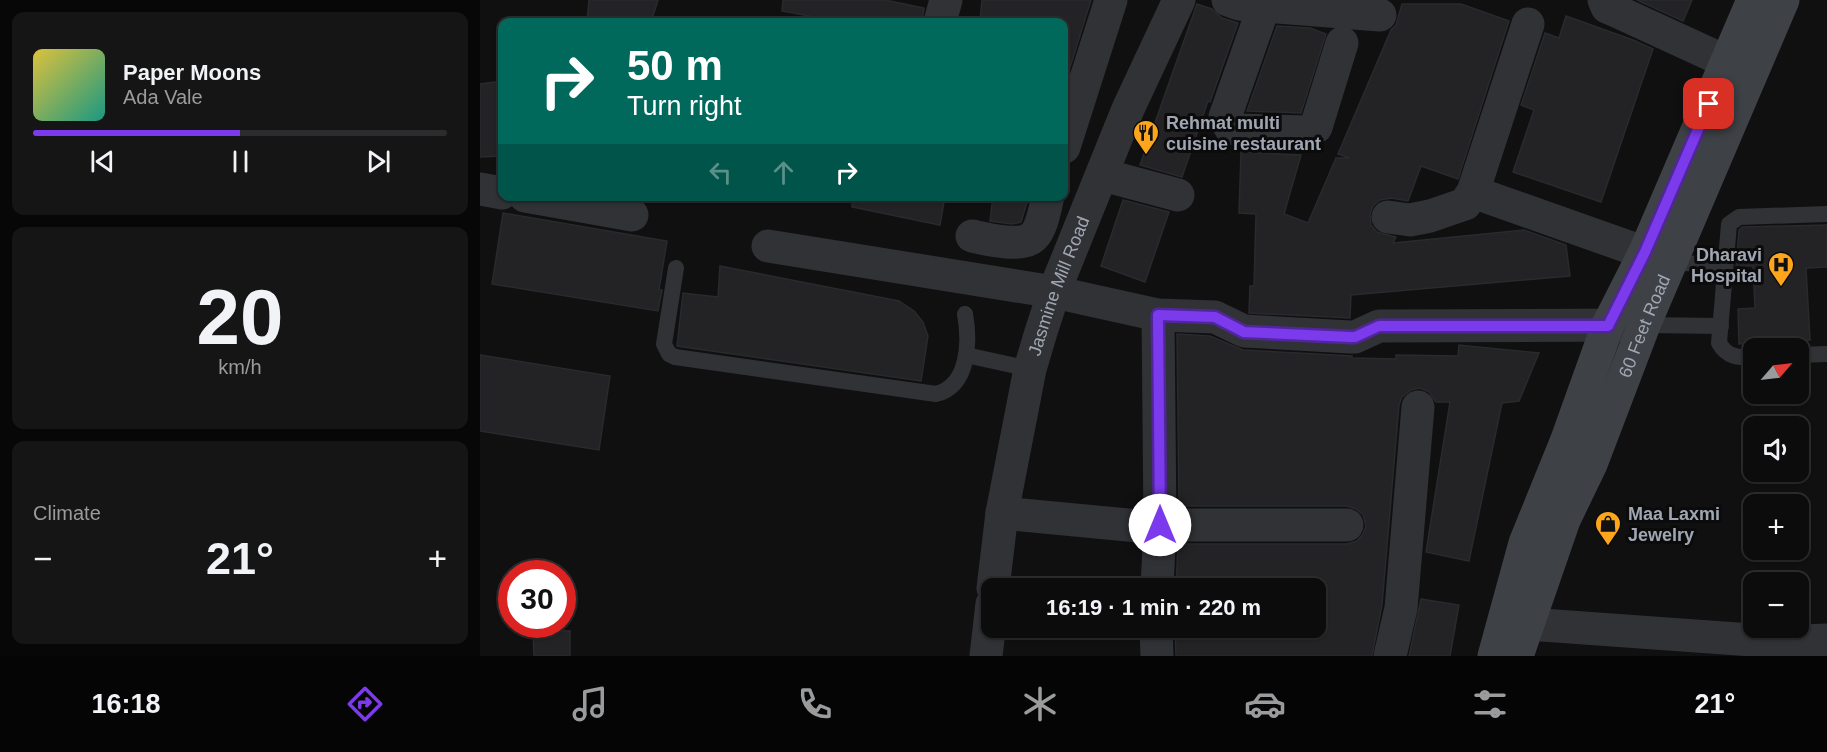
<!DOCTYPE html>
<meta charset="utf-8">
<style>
:root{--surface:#0c0c0d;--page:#151516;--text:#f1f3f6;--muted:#9a9b9d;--line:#2c2c2e;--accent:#7c3aed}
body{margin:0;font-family:Helvetica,sans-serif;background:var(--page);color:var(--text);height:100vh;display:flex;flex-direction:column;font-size:22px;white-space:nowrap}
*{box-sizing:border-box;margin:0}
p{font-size:20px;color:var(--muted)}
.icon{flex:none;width:33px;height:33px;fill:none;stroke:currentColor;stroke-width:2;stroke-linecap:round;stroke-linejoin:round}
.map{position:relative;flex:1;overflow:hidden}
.side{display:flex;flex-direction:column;gap:12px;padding:12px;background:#070707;width:480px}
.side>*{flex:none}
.top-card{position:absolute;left:18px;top:18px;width:570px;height:183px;border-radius:12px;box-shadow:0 2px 4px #0004,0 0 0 2px var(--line);background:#00695c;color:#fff;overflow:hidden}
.needle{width:39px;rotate:62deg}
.controls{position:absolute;left:1263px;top:338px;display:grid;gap:12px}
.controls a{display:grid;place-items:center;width:66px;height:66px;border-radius:12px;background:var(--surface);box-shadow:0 2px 4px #0004,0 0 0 2px var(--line);font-size:30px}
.speed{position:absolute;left:18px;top:560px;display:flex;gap:12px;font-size:30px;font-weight:700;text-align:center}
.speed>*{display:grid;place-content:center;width:78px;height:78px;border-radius:50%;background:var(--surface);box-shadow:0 2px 4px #0004,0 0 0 2px var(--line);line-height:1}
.speed .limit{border:9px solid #d22;background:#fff;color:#111}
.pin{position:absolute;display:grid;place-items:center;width:51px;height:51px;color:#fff;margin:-26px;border-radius:12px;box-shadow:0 3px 9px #0006}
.me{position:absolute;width:66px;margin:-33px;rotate:0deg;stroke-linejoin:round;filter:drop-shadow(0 0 4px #0008)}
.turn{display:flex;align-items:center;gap:21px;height:126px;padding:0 30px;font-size:27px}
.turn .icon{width:78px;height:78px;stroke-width:2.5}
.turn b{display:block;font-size:42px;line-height:51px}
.lanes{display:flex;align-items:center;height:57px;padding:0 30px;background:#0003;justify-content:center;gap:30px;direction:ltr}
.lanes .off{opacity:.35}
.big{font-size:45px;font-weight:600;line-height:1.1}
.side .tile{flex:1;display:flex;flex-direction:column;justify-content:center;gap:9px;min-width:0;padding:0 21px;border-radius:12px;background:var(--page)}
.side .dial{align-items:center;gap:0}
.dial b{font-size:78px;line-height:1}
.song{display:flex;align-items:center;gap:18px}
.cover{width:72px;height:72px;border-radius:9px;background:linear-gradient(135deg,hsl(50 70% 55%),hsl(170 70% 35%))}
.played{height:6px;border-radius:3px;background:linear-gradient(90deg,var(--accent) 50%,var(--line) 50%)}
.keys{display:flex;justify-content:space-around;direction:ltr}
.heat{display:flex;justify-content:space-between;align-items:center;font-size:33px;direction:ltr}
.trip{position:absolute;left:501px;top:578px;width:345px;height:60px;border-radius:12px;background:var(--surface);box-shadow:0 2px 4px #0004,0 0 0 2px var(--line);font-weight:600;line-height:60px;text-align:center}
.dock{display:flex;height:96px;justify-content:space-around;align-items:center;background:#050505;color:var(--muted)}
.dock .icon{width:42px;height:42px}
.dock .on{color:var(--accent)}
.dock b{font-size:27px;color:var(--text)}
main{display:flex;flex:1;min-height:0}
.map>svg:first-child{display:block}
</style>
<main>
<section class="side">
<div class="tile">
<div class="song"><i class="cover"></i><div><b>Paper Moons</b><p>Ada Vale</p></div></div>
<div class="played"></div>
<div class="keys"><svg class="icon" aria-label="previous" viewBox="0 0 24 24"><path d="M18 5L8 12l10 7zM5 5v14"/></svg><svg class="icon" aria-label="pause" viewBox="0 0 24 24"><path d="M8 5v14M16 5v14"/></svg><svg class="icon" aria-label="next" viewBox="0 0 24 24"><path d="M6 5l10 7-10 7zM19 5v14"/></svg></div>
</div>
<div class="tile dial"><b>20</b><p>km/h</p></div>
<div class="tile"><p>Climate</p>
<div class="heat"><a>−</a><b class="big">21°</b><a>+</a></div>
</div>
</section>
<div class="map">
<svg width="1347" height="656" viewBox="0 0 1347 656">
<rect width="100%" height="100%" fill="#101011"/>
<g fill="#232325" stroke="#292a2d" stroke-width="1.5">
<polygon points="109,0 178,0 171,22 107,22"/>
<polygon points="303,0 405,0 444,8 442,22 361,22 302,11"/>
<polygon points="502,0 611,0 584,87 584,22 500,22"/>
<polygon points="1157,0 1212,0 1203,21"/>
<polygon points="717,4 732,9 742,18 758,23 730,102 728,101 702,177 660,165"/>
<polygon points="922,4 981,4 1029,21 978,179 941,166 928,201 911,198 900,200 893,206 890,214 891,225 897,232 916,237 913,243 1044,230 1086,245 1090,276 871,295 870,318 769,313 770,286 774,286 776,214 759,213 761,152 821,155 804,214 828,223 856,158 870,158 858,154 911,30 916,25"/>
<polygon points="1086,16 1153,40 1173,49 1121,202 1033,172 1054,110 1041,105 1065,33 1079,38"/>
<polygon points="797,26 830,28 846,34 821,113 767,111"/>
<polygon points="22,81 22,156 0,157 0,84"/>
<polygon points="373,196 465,196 460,225 372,207"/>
<polygon points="513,196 549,196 541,222 532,224 510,221"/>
<polygon points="643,200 689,212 665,282 621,266"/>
<polygon points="23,213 187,241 179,290 182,290 178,311 12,284"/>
<polygon points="1347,225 1347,267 1326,268 1330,340 1259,344 1258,309 1275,308 1273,266 1256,266 1259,230 1262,227"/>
<polygon points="240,266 419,301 434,311 443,322 448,336 441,381 197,346 203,293 238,297"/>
<polygon points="697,334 730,336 763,350 872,356 872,358 916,359 916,355 978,356 979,345 1059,353 1039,401 1022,403 989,561 946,552 970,402 956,402 949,392 940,388 931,390 922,397 919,405 902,605 892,656 696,656 695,627 836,627 836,588 696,588 698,544 867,544 877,541 883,534 886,526 883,515 876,509 867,506 699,506"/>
<polygon points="0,355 130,376 119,450 0,431"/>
<polygon points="941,599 979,605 970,656 929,656"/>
<polygon points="53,630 90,631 90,656 54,656"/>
</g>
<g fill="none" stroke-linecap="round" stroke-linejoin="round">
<g stroke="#303236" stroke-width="16">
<polyline points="1191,262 1245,266"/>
<path d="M196 268 184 344 189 354 195 357 456 394C489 386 490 342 485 314"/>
<polyline points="1164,325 1241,326"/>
<polyline points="486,355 550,369"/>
<polyline points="1318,355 1347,354"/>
<path d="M1274 357C1258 358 1247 357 1239 343L1249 224 1259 217 1347 214"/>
</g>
<g stroke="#303236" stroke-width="33">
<polyline points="748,0 759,4 784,6 900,15"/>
<polyline points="1124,0 1127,7 1134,10 1247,62"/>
<polyline points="784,6 745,117 750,127 758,130 826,132 836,127 862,43"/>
<polyline points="460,22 466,0"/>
<polyline points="584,147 631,0"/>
<polyline points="623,175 698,195"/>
<polyline points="0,189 22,193"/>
<polyline points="993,192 1048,24"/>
<polyline points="45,196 152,215"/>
<polyline points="908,217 930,220 950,216 985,204 993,192 1191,262"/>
<path d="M492 236C506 239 541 248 553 237 562 229 565 208 568 196"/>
<polyline points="288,246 574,292 678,315 735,317 764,331 870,337 875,337 899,326 1153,325"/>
<polyline points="522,513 669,527 680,525 867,525"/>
<path id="s1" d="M513 588 522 513 550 369 561 332 574 292 648 109 699 0"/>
<polyline points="677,588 680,525 678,315"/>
<polyline points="1048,624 1300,642 1347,640"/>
<polyline points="676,627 677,656"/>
<polyline points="506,656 512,604"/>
<polyline points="910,656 921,608 938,407"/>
</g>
<g stroke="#3e4146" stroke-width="33">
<polyline points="1014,656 1045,543 1086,442 1128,325 1165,252 1273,0"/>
<path id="s2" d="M1037 656 1084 520 1111 464 1164 325 1303 0"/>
</g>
</g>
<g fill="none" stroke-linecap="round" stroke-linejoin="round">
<defs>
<polyline id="route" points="680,525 678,315 735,317 764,332 870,337 875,337 899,326 1128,326 1165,252 1229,104"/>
</defs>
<use href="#route" stroke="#51269a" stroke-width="15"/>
<use href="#route" stroke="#7c3aed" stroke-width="10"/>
</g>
<defs>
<symbol id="restaurant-pin" viewBox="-11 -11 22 30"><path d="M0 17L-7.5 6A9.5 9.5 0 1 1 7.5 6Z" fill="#fda61c" stroke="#0b0b0c"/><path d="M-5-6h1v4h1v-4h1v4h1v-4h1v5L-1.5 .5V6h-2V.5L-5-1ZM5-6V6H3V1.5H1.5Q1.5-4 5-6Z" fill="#111"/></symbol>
<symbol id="hospital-pin" viewBox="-11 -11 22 30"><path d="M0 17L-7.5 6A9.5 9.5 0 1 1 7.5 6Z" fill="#fda61c" stroke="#0b0b0c"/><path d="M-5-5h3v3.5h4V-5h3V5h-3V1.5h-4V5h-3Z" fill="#111"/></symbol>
<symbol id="shop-pin" viewBox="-11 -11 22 30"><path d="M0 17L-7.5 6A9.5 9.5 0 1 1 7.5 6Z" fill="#fda61c" stroke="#0b0b0c"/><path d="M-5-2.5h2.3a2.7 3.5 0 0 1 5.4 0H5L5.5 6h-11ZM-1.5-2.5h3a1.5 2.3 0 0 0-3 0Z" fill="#111"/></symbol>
</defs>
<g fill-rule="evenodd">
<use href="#restaurant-pin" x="651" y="118" width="30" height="40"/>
<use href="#hospital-pin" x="1286" y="250" width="30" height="40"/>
<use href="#shop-pin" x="1113" y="509" width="30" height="40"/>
</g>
<g text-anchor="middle" stroke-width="6" stroke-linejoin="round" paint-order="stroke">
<g font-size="18" font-weight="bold" fill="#a0a7b3" stroke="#0b0b0c" text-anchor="start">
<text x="686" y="129">Rehmat multi<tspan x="686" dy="21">cuisine restaurant</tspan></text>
<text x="1282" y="261" text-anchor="end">Dharavi<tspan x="1282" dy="21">Hospital</tspan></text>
<text x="1148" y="520">Maa Laxmi<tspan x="1148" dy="21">Jewelry</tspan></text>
</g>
<g font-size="18" fill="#a0a7b3" stroke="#0b0b0c">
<text dy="6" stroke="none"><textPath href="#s1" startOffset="310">Jasmine Mill Road</textPath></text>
<text dy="6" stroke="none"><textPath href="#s2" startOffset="354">60 Feet Road</textPath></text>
</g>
</g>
</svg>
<div class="controls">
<a><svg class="needle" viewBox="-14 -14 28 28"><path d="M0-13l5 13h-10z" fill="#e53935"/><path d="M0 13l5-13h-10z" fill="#9a9b9d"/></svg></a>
<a><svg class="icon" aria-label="sound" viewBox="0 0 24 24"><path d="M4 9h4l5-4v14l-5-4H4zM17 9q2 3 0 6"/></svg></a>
<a>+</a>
<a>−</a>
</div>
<div class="speed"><div class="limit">30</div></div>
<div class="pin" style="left:1229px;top:104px;background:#d93025"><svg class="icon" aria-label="arrive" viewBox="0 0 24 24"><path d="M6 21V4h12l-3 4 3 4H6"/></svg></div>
<svg class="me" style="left:680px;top:525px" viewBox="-20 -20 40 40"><circle r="19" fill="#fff"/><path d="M0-13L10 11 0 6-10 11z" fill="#7c3aed"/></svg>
<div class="trip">16:19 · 1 min · 220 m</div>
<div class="top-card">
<div class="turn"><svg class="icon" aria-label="right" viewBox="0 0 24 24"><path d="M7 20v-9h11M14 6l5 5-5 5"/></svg><div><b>50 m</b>Turn right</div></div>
<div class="lanes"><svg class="icon off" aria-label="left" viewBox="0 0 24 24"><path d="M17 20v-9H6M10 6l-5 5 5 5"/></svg><svg class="icon off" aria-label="ahead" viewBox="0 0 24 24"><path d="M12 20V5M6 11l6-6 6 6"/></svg><svg class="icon" aria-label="right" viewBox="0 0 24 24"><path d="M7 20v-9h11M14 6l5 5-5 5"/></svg></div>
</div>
</div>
</main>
<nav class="dock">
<b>16:18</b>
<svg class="icon on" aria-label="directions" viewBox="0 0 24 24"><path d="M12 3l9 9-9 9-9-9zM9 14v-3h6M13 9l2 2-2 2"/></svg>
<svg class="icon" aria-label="music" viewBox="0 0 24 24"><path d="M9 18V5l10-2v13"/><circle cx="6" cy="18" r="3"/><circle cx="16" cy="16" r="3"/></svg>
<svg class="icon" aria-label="phone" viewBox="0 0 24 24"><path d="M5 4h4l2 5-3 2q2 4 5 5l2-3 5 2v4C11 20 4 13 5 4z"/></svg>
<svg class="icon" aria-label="climate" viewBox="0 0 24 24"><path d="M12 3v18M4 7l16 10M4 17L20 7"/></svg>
<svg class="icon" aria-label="car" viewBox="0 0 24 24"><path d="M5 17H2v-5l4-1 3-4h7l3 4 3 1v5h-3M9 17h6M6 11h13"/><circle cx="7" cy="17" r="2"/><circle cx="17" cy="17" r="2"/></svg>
<svg class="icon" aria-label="filters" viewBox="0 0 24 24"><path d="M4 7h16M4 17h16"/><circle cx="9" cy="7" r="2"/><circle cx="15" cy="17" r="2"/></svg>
<b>21°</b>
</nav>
